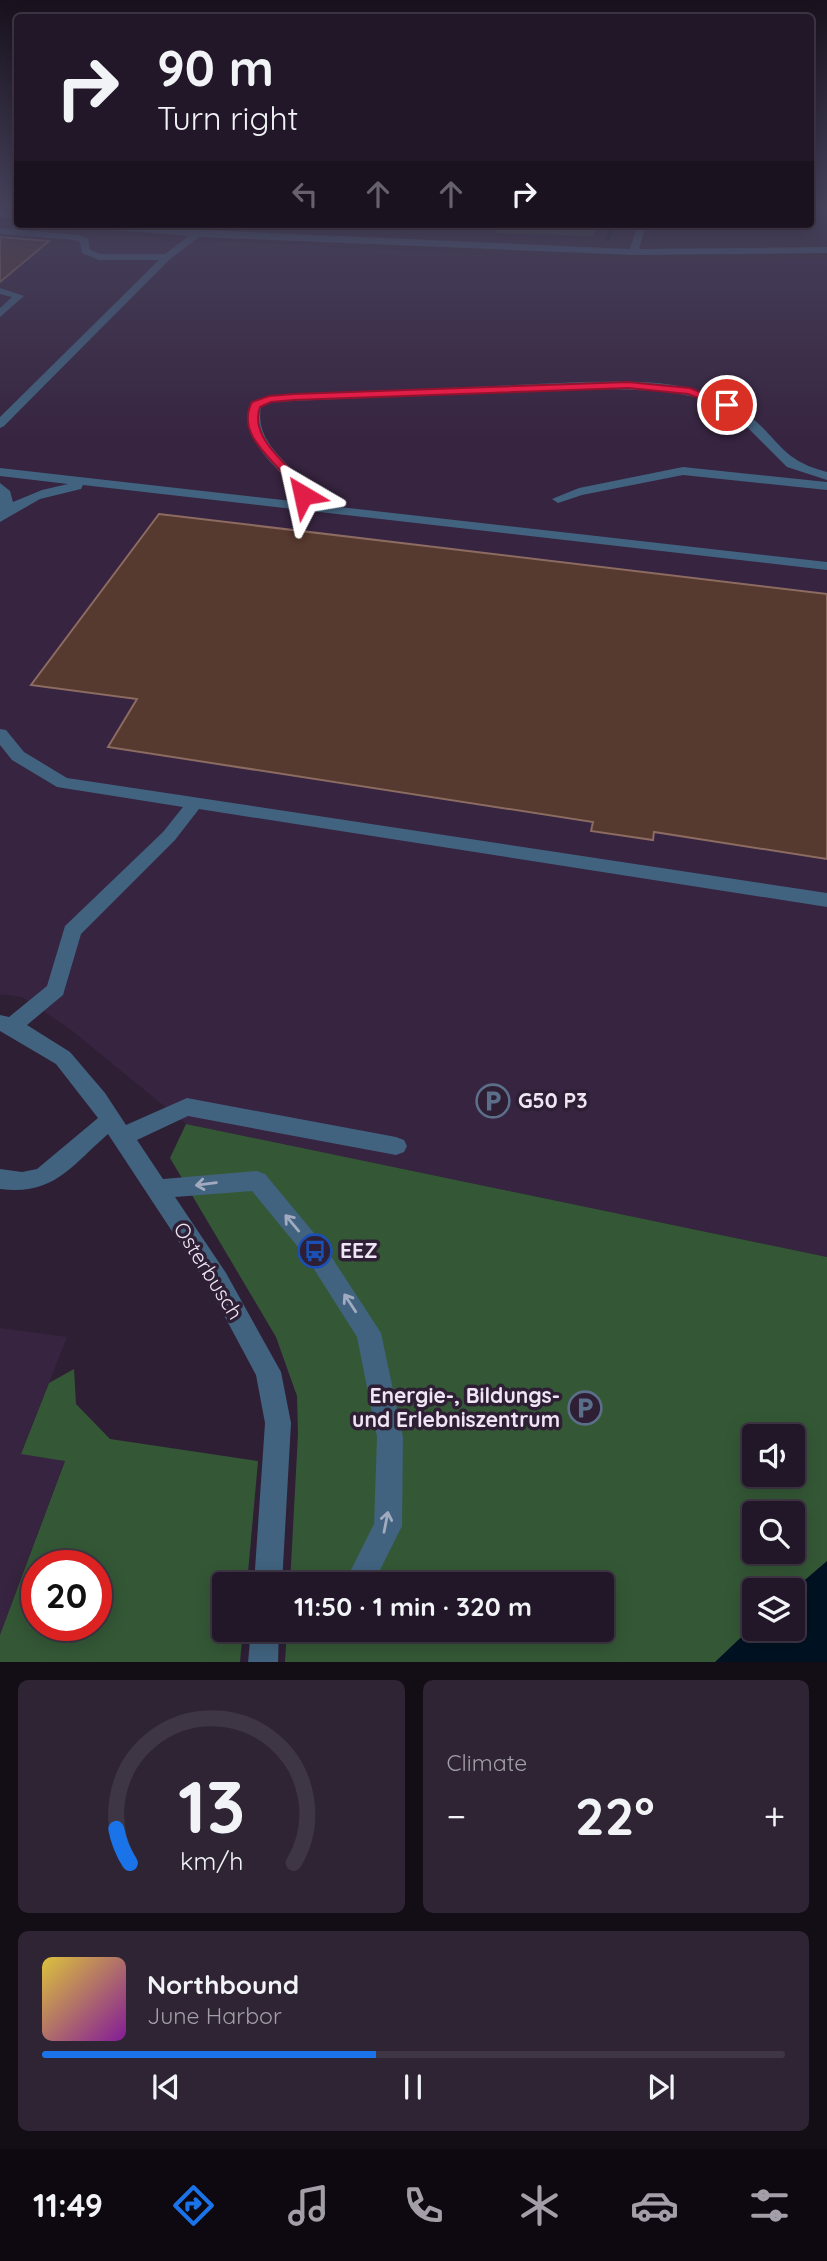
<!DOCTYPE html>
<meta charset="utf-8">
<style>
:root{--surface:#221728;--page:#2e2434;--text:#f1f3f6;--muted:#a29fa8;--line:#3f3645;--accent:#1a73e8}
body{margin:0;font-family:Quicksand,sans-serif;background:var(--page);color:var(--text);height:100vh;display:flex;flex-direction:column;font-size:26px;white-space:nowrap}
*{box-sizing:border-box;margin:0}
p{font-size:23px;color:var(--muted)}
.icon{flex:none;width:38px;height:38px;fill:none;stroke:currentColor;stroke-width:2;stroke-linecap:round;stroke-linejoin:round}
.map{position:relative;height:1662px;overflow:hidden}
.drawer{display:flex;flex-direction:column;gap:18px;padding:18px;background:#130d16;flex:1}
.drawer>*{flex:none}
.guide{position:absolute;left:14px;top:14px;width:800px;height:214px;border-radius:7px;box-shadow:0 4px 18px #0003,0 0 0 2px var(--line);background:#221728;color:var(--text);overflow:hidden}
.tools{position:absolute;left:742px;top:1424px;display:grid;gap:14px}
.tools a{display:grid;place-items:center;width:63px;height:63px;border-radius:7px;background:var(--surface);box-shadow:0 4px 18px #0003,0 0 0 2px var(--line);font-size:35px}
.speed{position:absolute;left:21px;top:1550px;display:flex;gap:14px;font-size:35px;font-weight:700;text-align:center}
.speed>*{display:grid;place-content:center;width:91px;height:91px;border-radius:50%;background:var(--surface);box-shadow:0 4px 18px #0003,0 0 0 2px var(--line);line-height:1}
.speed .limit{border:10px solid #d22;background:#fff;color:#111}
.pin{position:absolute;display:grid;place-items:center;width:60px;height:60px;color:#fff;margin:-30px;border:4px solid #fff;border-radius:50%;box-shadow:0 2px 7px #0007}
.me{position:absolute;width:77px;margin:-38px;rotate:324deg;stroke-linejoin:round;filter:drop-shadow(0 0 5px #0008)}
.turn{display:flex;align-items:center;gap:24px;height:147px;padding:0 28px;font-size:32px}
.turn .icon{width:91px;height:91px;stroke-width:2.5}
.turn b{display:block;font-size:49px;line-height:60px}
.lanes{display:flex;align-items:center;height:66px;padding:0 28px;background:#0003;justify-content:center;gap:35px;direction:ltr}
.lanes .off{opacity:.35}
.big{font-size:52px;font-weight:800;line-height:1.1}
.drawer .widget{flex:1;display:flex;flex-direction:column;justify-content:center;gap:10px;min-width:0;padding:0 24px;border-radius:10px;background:var(--page)}
.drawer .dial{align-items:center;gap:0}
.dial svg{height:182px;overflow:visible;fill:none;stroke:var(--line);stroke-width:7;stroke-linecap:round;text-anchor:middle}
.dial text{fill:var(--text);stroke:none}
.song{display:flex;align-items:center;gap:21px}
.cover{width:84px;height:84px;border-radius:10px;background:linear-gradient(135deg,hsl(50 70% 55%),hsl(290 70% 35%))}
.played{height:7px;border-radius:4px;background:linear-gradient(90deg,var(--accent) 45%,var(--line) 45%)}
.keys{display:flex;justify-content:space-around;direction:ltr}
.heat{display:flex;justify-content:space-between;align-items:center;font-size:38px;direction:ltr}
.drawer .tiles{flex:1;display:grid;gap:18px;grid-template-columns:1fr 1fr}
.widget:last-child{grid-column:span 2}
.trip{position:absolute;left:212px;top:1572px;width:402px;height:70px;border-radius:7px;background:var(--surface);box-shadow:0 4px 18px #0003,0 0 0 2px var(--line);font-weight:800;line-height:70px;text-align:center}
.tab-bar{display:flex;height:112px;justify-content:space-around;align-items:center;background:#0e0910;color:var(--muted)}
.tab-bar .icon{width:49px;height:49px}
.tab-bar .active{color:var(--accent)}
.tab-bar b{font-size:32px;color:var(--text)}
.map>svg:first-child{display:block}
</style>
<div class="map">
<svg width="827" height="1663" viewBox="0 0 827 1663">
<rect width="100%" height="100%" fill="#2e1f35"/>
<g fill="#372440">
<polygon points="0,221 53,230 163,238 602,261 827,259 827,1257 186,1124 70,1029 22,997 0,994"/>
<polygon points="0,1328 67,1337 21,1453 65,1460 0,1635"/>
</g>
<polygon fill="#392731" points="650,224 808,224 810,228 648,230"/>
<g fill="#345836" fill-rule="evenodd">
<polygon points="495,224 596,224 594,236 496,233"/>
<path d="M186 1124 827 1257V1662H285L287 1629H602V1584H290L298 1434 297 1396 276 1337 170 1158ZM754 1437H793V1475H754ZM754 1514H793V1552H754ZM754 1591H793V1629H754Z"/>
<path d="M74 1369 76 1404 110 1439 258 1461 247 1584H224V1629H243L240 1662H0V1635L65 1461 21 1454 49 1383ZM96 1566V1626H37V1566Z"/>
</g>
<polygon fill="#001222" points="827,1561 827,1662 715,1662 754,1625 754,1629 793,1629 792,1591"/>
<g fill="none" stroke-linecap="round" stroke-linejoin="round">
<polyline stroke="#001222" stroke-width="4.5" points="608,239 613,224"/>
</g>
<g fill="#56392f" stroke="#8c6b60" stroke-width="2">
<polygon points="0,237 49,241 0,282"/>
<polygon points="159,514 827,594 827,859 654,832 653,840 591,831 593,822 108,747 137,699 31,685"/>
</g>
<g fill="none" stroke-linecap="round" stroke-linejoin="round">
<g fill="#41637f" fill-rule="evenodd">
<polygon points="0,210 18,213 18,219 0,216"/>
<polygon points="72,224 630,249 638,224 646,224 639,249 827,247 827,253 634,255 199,237 170,259 4,426 0,428 0,417 159,260 99,260 82,253 80,242 74,240 0,234 0,228 79,235 88,239 90,250 100,254 165,254 189,236 76,227"/>
<polygon points="0,288 24,296 0,317 0,308 12,297 0,294"/>
<path d="M580 382C636 381 699 378 746 413 780 439 780 460 827 472V480L787 467 743 423 719 406 700 398 664 391 580 388 271 402 261 407C254 443 290 463 309 488V495L304 503 827 562V570L83 485 81 489 40 499 0 522V483L10 491 13 502 42 490 68 484 0 476V468L292 501 297 489C274 465 242 441 250 405L269 396Z"/>
<polygon points="683,467 827,482 827,490 683,475 582,495 558,503 552,499 579,488"/>
<path d="M0 729 6 730 24 752 67 778 827 893V907L199 809 175 840 81 934 63 995 27 1025 70 1052 105 1093 126 1125 187 1098 396 1137 404 1140 407 1146 404 1152 396 1155 188 1116 137 1140 163 1179 257 1171 265 1174 323 1244 381 1333 403 1437 402 1526 373 1584H344L374 1524 377 1437 357 1337 307 1258 252 1191 175 1197 226 1273 281 1372 291 1423 282 1584H254L265 1423 256 1375 210 1289 108 1134C71 1166 54 1196 0 1189V1169L22 1172 37 1169 98 1118 56 1064 0 1031V1015L9 1017 47 986 65 926 163 832 183 807 57 787 12 760 0 745Z"/>
<polygon points="251,1629 279,1629 278,1663 248,1663"/>
</g>
</g>
<defs><path id="oneway-shaft" d="M-6 0H5M1.5-3L5.5 0L1.5 3" fill="none" stroke-width="1.6" stroke-linecap="round" stroke-linejoin="round" transform="scale(1.75)"/></defs>
<g stroke="#a1aabf">
<use href="#oneway-shaft" transform="translate(206 1184) rotate(173)"/>
<use href="#oneway-shaft" transform="translate(292 1223) rotate(-130)"/>
<use href="#oneway-shaft" transform="translate(350 1303) rotate(-123)"/>
<use href="#oneway-shaft" transform="translate(386 1522) rotate(-79)"/>
</g>
<linearGradient id="sky" x2="0" y2="1"><stop stop-color="#19111d"/><stop offset="0.47" stop-color="#46425c"/><stop offset="1" stop-color="#46425c" stop-opacity="0"/></linearGradient>
<rect width="827" height="441" fill="url(#sky)"/>
<path fill="#e11d48" stroke="#92132f" stroke-width="2" d="M628 382 690 388 733 405 724 408 688 394 628 388 294 400 271 402 260 407C248 438 291 467 308 488L309 495 303 498 299 497C288 467 232 440 252 402L269 396 294 394Z"/>
<defs>
<symbol id="parking-ring" viewBox="-11 -11 22 22"><circle r="9.5" fill="#2e1f35" stroke="#5c6f8a" stroke-width="1.5"/><path d="M-3.5-5.5H1a3.5 3.5 0 0 1 0 7H-1V5.5H-3.5ZM-1-3.4V-.6H.8a1.4 1.4 0 0 0 0-2.8Z" fill="#5c6f8a"/></symbol>
<symbol id="bus-ring" viewBox="-11 -11 22 22"><circle r="9.5" fill="#2e1f35" stroke="#1a4fb4" stroke-width="1.5"/><path d="M-5-6H5V4H4V6H2V4H-2V6H-4V4H-5ZM-3.5-4V0h7V-4ZM-3.5 1.2v1.5H-2V1.2ZM2 1.2v1.5H3.5V1.2Z" fill="#1a4fb4"/></symbol>
</defs>
<g fill-rule="evenodd">
<use href="#parking-ring" x="474" y="1082" width="38" height="38"/>
<use href="#bus-ring" x="296" y="1232" width="38" height="38"/>
<use href="#parking-ring" x="566" y="1389" width="38" height="38"/>
</g>
<g text-anchor="middle" stroke-width="7" stroke-linejoin="round" paint-order="stroke">
<g font-size="21" font-weight="bold" fill="#efe5f4" stroke="#2e1f35" text-anchor="start">
<text x="518" y="1108">G50 P3</text>
<text x="340" y="1258">EEZ</text>
<text x="560" y="1403" text-anchor="end">Energie-, Bildungs-<tspan x="560" dy="24">und Erlebniszentrum</tspan></text>
</g>
<g font-size="21" fill="#efe5f4" stroke="#2e1f35">
<text transform="translate(208 1271) rotate(58)" y="7">Osterbusch</text>
</g>
</g>
</svg>
<div class="tools">
<a><svg class="icon" aria-label="sound" viewBox="0 0 24 24"><path d="M4 9h4l5-4v14l-5-4H4zM17 9q2 3 0 6"/></svg></a>
<a><svg class="icon" aria-label="search" viewBox="0 0 24 24"><circle cx="10" cy="10" r="6"/><path d="M15 15l6 6"/></svg></a>
<a><svg class="icon" aria-label="layers" viewBox="0 0 24 24"><path d="M12 4l9 5-9 5-9-5zM3 14l9 5 9-5"/></svg></a>
</div>
<div class="speed"><div class="limit">20</div></div>
<div class="pin" style="left:727px;top:405px;background:#d93025"><svg class="icon" aria-label="arrive" viewBox="0 0 24 24"><path d="M6 21V4h12l-3 4 3 4H6"/></svg></div>
<svg class="me" style="left:303px;top:495px" viewBox="-20 -20 40 40"><path d="M0-17L14 15 0 8-14 15z" fill="#e11d48" stroke="#fff" stroke-width="4"/></svg>
<div class="trip">11:50 · 1 min · 320 m</div>
<div class="guide">
<div class="turn"><svg class="icon" aria-label="right" viewBox="0 0 24 24"><path d="M7 20v-9h11M14 6l5 5-5 5"/></svg><div><b>90 m</b>Turn right</div></div>
<div class="lanes"><svg class="icon off" aria-label="left" viewBox="0 0 24 24"><path d="M17 20v-9H6M10 6l-5 5 5 5"/></svg><svg class="icon off" aria-label="ahead" viewBox="0 0 24 24"><path d="M12 20V5M6 11l6-6 6 6"/></svg><svg class="icon off" aria-label="ahead" viewBox="0 0 24 24"><path d="M12 20V5M6 11l6-6 6 6"/></svg><svg class="icon" aria-label="right" viewBox="0 0 24 24"><path d="M7 20v-9h11M14 6l5 5-5 5"/></svg></div>
</div>
</div>
<section class="drawer">
<div class="tiles">
<div class="widget dial"><svg viewBox="0 0 100 80">
<path d="M14 69A42 42 0 1 1 86 69"/>
<path d="M14 69A42 42 0 0 1 8 54" stroke="#1a73e8"/>
<text x="50" y="56" font-size="32" font-weight="700">13</text>
<text x="50" y="72" font-size="11">km/h</text>
</svg></div>
<div class="widget"><p>Climate</p>
<div class="heat"><a>−</a><b class="big">22°</b><a>+</a></div>
</div>
<div class="widget">
<div class="song"><i class="cover"></i><div><b>Northbound</b><p>June Harbor</p></div></div>
<div class="played"></div>
<div class="keys"><svg class="icon" aria-label="previous" viewBox="0 0 24 24"><path d="M18 5L8 12l10 7zM5 5v14"/></svg><svg class="icon" aria-label="pause" viewBox="0 0 24 24"><path d="M8 5v14M16 5v14"/></svg><svg class="icon" aria-label="next" viewBox="0 0 24 24"><path d="M6 5l10 7-10 7zM19 5v14"/></svg></div>
</div>
</div>
</section>
<nav class="tab-bar">
<b>11:49</b>
<svg class="icon active" aria-label="directions" viewBox="0 0 24 24"><path d="M12 3l9 9-9 9-9-9zM9 14v-3h6M13 9l2 2-2 2"/></svg>
<svg class="icon" aria-label="music" viewBox="0 0 24 24"><path d="M9 18V5l10-2v13"/><circle cx="6" cy="18" r="3"/><circle cx="16" cy="16" r="3"/></svg>
<svg class="icon" aria-label="phone" viewBox="0 0 24 24"><path d="M5 4h4l2 5-3 2q2 4 5 5l2-3 5 2v4C11 20 4 13 5 4z"/></svg>
<svg class="icon" aria-label="climate" viewBox="0 0 24 24"><path d="M12 3v18M4 7l16 10M4 17L20 7"/></svg>
<svg class="icon" aria-label="car" viewBox="0 0 24 24"><path d="M5 17H2v-5l4-1 3-4h7l3 4 3 1v5h-3M9 17h6M6 11h13"/><circle cx="7" cy="17" r="2"/><circle cx="17" cy="17" r="2"/></svg>
<svg class="icon" aria-label="filters" viewBox="0 0 24 24"><path d="M4 7h16M4 17h16"/><circle cx="9" cy="7" r="2"/><circle cx="15" cy="17" r="2"/></svg>
</nav>
